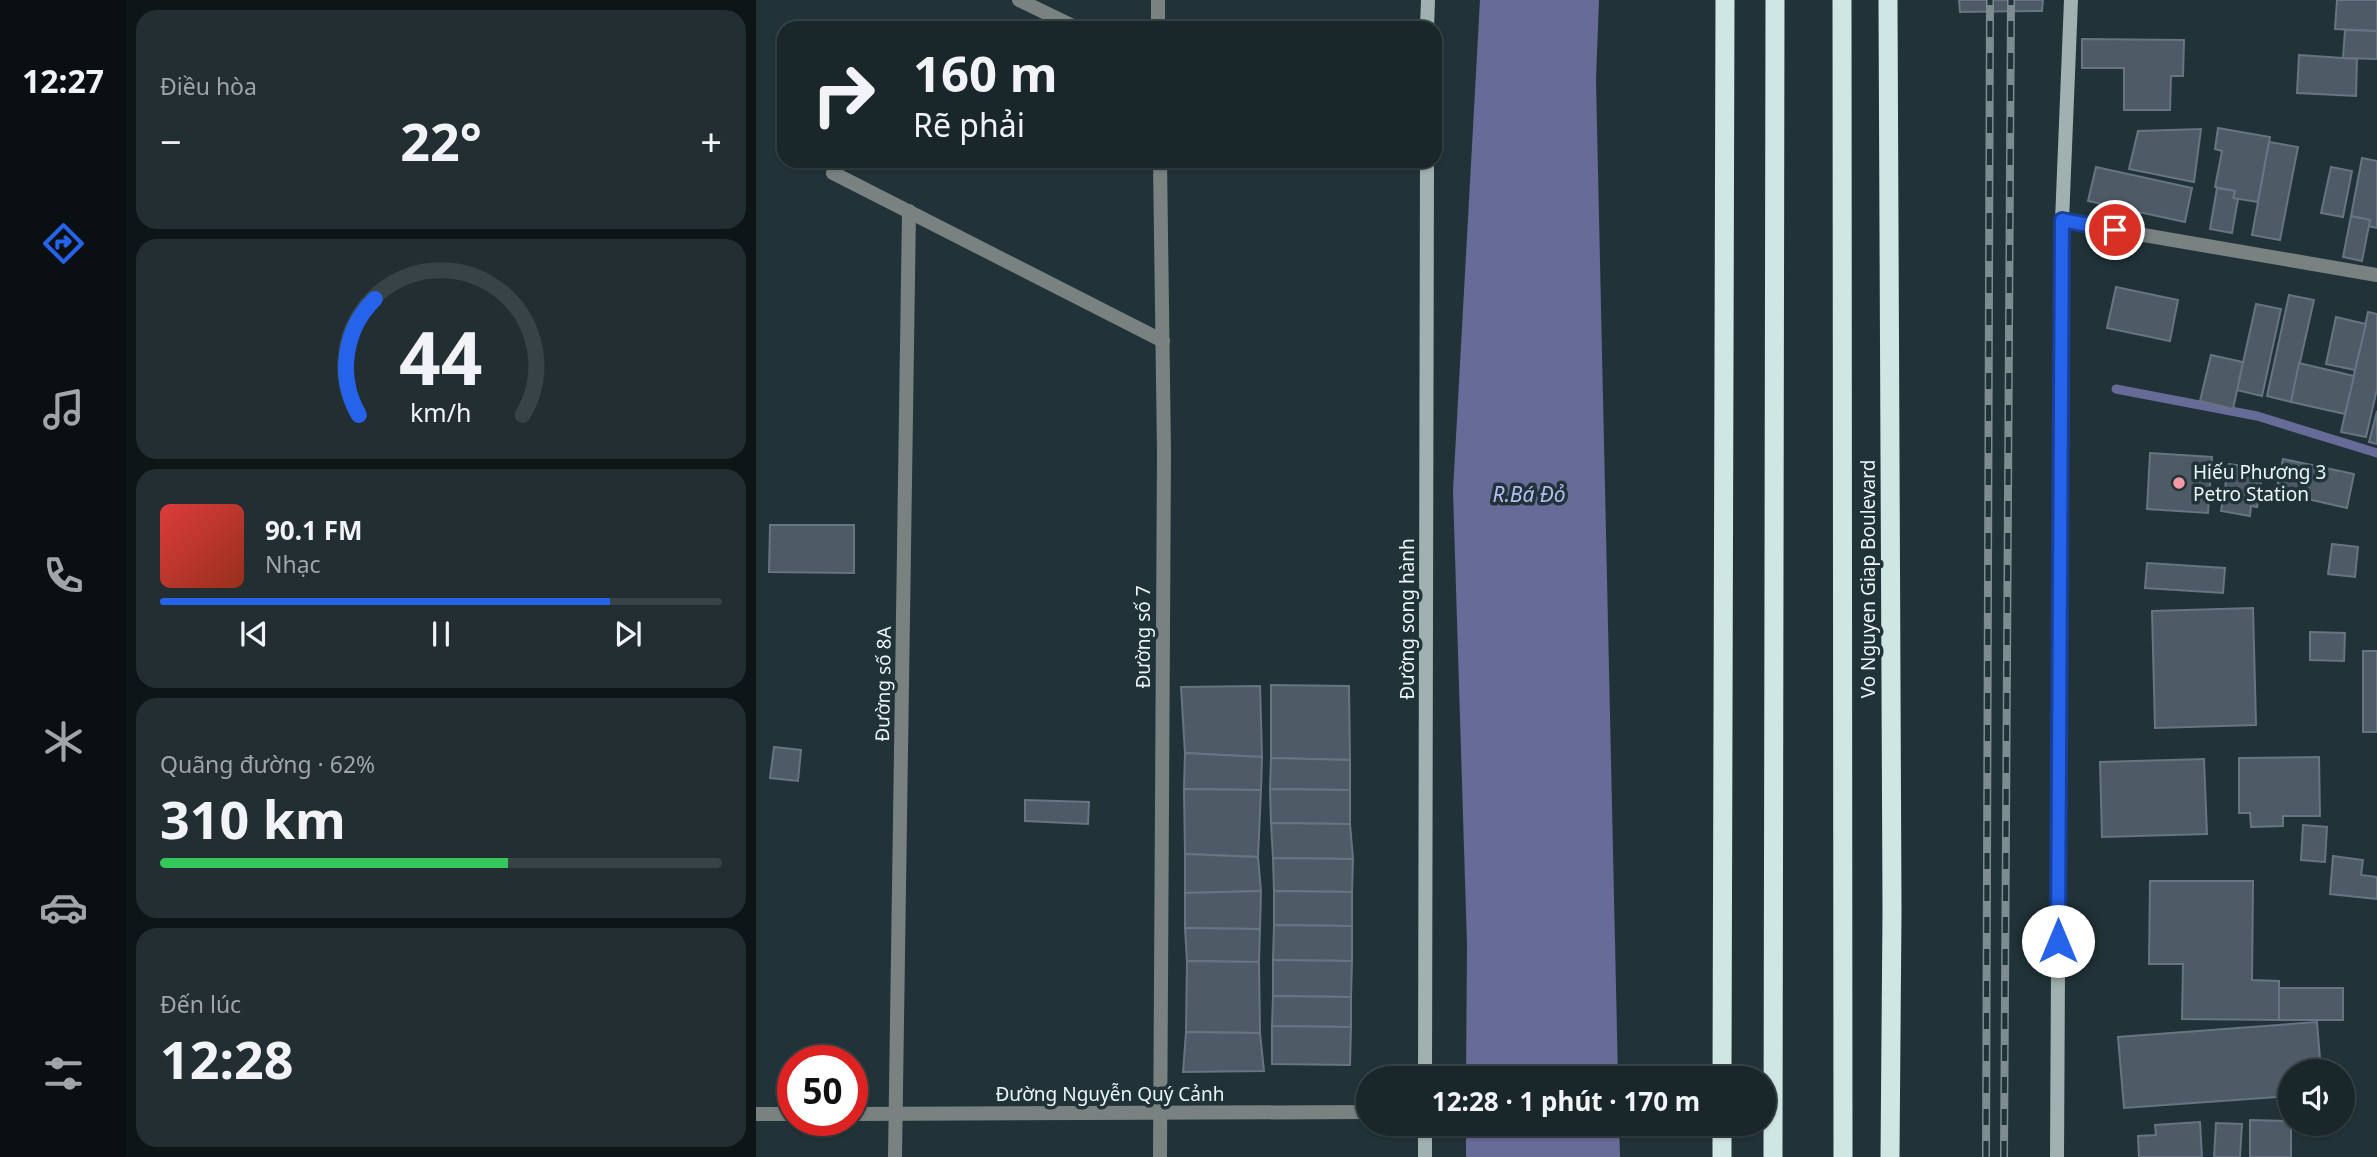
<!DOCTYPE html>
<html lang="vi">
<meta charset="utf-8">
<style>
:root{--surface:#19262a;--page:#222e32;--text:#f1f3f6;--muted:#9fa5a8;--line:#374347;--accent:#2563eb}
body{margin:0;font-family:"Noto Sans",sans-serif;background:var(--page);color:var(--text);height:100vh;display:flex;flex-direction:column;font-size:26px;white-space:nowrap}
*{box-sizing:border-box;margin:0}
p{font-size:23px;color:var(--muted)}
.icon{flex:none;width:38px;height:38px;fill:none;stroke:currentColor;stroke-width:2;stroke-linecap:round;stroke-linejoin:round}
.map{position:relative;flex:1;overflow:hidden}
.sheet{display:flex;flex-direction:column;gap:10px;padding:10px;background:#0e1517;width:630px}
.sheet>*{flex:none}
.guide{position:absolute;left:21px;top:21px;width:665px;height:147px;border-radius:21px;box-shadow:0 2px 5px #0004,0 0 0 2px var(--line);background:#19262a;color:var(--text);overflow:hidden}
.tools{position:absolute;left:1522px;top:1059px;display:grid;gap:14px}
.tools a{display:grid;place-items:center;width:77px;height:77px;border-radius:50%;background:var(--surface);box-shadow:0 2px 5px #0004,0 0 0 2px var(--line);font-size:35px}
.speed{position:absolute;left:21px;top:1045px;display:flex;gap:14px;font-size:35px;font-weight:700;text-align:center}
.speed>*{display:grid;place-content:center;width:91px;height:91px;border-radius:50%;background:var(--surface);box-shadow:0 2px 5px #0004,0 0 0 2px var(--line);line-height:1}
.speed .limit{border:10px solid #d22;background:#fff;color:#111}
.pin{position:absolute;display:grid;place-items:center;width:60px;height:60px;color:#fff;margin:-30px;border:4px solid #fff;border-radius:50%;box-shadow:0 2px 7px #0007}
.me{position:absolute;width:77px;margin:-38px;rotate:0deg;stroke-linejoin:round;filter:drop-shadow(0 0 5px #0008)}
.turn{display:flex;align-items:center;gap:24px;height:147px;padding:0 21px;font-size:32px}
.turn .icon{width:91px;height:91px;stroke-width:2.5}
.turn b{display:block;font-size:49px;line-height:60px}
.big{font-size:52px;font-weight:700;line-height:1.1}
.sheet .card{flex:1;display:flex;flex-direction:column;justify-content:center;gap:10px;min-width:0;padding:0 24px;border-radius:21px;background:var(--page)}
.sheet .dial{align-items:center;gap:0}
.dial svg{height:182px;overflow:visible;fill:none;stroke:var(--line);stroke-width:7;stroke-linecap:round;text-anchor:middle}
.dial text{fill:var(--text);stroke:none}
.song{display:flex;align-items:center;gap:21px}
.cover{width:84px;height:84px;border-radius:10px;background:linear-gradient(135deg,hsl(0 70% 55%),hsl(10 70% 35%))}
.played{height:7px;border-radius:4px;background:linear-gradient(90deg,var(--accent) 80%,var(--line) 80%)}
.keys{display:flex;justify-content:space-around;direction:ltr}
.heat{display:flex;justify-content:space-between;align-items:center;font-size:38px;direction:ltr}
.charge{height:10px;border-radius:5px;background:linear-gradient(90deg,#34c759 62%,var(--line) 0)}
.trip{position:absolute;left:600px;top:1066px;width:420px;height:70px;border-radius:35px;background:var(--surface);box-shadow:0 2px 5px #0004,0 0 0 2px var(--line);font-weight:700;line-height:70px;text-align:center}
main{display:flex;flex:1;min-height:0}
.tab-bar{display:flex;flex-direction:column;width:126px;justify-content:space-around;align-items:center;background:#0a0f11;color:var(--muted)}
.tab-bar .icon{width:49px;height:49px}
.tab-bar .active{color:var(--accent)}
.tab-bar b{font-size:32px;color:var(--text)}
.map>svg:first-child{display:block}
</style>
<main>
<nav class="tab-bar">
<b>12:27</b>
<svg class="icon active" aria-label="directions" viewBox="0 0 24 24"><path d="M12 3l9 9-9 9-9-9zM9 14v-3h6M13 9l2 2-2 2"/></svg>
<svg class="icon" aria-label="music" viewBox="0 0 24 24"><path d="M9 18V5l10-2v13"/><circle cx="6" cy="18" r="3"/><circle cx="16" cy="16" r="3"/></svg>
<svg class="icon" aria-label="phone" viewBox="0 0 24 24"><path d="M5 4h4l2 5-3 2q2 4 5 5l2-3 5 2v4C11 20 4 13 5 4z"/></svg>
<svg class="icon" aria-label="climate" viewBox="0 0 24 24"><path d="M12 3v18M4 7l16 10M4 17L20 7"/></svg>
<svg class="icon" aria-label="car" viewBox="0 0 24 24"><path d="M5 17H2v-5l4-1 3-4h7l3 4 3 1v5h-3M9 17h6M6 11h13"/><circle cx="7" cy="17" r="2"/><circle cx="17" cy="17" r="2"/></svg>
<svg class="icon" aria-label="filters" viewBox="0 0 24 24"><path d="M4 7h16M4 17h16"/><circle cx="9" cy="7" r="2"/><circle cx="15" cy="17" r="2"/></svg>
</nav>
<section class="sheet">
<div class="card"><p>Điều hòa</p>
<div class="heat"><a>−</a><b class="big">22°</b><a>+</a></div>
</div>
<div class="card dial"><svg viewBox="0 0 100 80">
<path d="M14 69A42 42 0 1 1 86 69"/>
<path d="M14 69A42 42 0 0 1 21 18" stroke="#2563eb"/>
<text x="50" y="56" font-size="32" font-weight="700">44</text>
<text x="50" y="72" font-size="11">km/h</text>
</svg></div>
<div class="card">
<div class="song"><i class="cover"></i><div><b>90.1 FM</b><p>Nhạc</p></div></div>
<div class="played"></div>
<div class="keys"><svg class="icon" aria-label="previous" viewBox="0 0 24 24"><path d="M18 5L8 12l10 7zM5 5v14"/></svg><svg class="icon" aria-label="pause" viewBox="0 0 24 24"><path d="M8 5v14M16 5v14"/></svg><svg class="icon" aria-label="next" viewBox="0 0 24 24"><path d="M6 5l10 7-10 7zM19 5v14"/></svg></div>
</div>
<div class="card"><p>Quãng đường · 62%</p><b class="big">310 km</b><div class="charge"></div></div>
<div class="card"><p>Đến lúc</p><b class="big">12:28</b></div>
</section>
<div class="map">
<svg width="1621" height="1157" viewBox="0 0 1621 1157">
<rect width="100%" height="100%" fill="#213338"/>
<g fill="#676b97">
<polygon points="724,0 843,0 840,80 862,1078 710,1078 711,945 697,491"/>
<polygon points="710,1124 863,1124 864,1157 710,1157"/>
</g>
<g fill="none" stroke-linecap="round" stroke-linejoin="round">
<polyline stroke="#676b97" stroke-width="9" points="1360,389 1501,416 1621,453"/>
</g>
<g fill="#4e5b67" stroke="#677481" stroke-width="2">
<polygon points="1203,0 1287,0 1286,11 1204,12"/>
<polygon points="1581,0 1621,0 1621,31 1579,29"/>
<polygon points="1589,30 1621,31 1621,59 1587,58"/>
<polygon points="1326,39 1428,40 1427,76 1415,76 1414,110 1368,110 1368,68 1326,68"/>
<polygon points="1543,55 1601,59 1600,96 1541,93"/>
<polygon points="1462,128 1514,137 1502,202 1477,198 1479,191 1459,187 1466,151 1459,149"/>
<polygon points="1445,129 1438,182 1373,169 1382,131"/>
<polygon points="1513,142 1542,147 1524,240 1496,235"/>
<polygon points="1606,158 1621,161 1621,228 1612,226 1614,220 1595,216"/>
<polygon points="1340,167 1436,188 1429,222 1332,201"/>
<polygon points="1575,167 1596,171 1587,217 1565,213"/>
<polygon points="1461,188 1479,191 1477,198 1482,199 1476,233 1454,229"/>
<polygon points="1595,216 1614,220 1606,261 1587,257"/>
<polygon points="1360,287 1422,300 1414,341 1351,328"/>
<polygon points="1533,295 1558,300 1535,402 1511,396"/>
<polygon points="1500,304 1525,309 1506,396 1481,390"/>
<polygon points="1612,312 1621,314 1621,389 1610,437 1585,432"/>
<polygon points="1580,317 1610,324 1599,370 1570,364"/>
<polygon points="1455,355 1487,362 1477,409 1444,401"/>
<polygon points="1543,363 1598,376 1589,414 1535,402"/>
<polygon points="1621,411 1621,444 1613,442"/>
<polygon points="1394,453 1456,457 1452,513 1391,509"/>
<polygon points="1527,459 1598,474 1591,508 1520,492"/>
<polygon points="1473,464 1507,469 1501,507 1495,506 1494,516 1465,511"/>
<polygon points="14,525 98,525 98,573 13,572"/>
<polygon points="1576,544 1602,547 1599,577 1572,574"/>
<polygon points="1391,563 1469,568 1467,593 1389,588"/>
<polygon points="1497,608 1500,725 1399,728 1396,611"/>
<polygon points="1554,632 1589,633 1588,661 1554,660"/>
<rect x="1607" y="651" width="14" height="81"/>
<polygon points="515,685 593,686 594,760 515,758"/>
<polygon points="504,686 506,757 429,753 425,687"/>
<polygon points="18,747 45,750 42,781 14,778"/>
<polygon points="429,753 506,757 505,790 428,789"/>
<polygon points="1563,757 1564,816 1527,816 1527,826 1495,827 1494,813 1483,813 1483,758"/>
<polygon points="515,758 594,760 594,790 514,789"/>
<polygon points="1448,759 1451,834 1346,837 1344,762"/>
<polygon points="428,789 505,790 502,857 429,854"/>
<polygon points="514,789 594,790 594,824 515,823"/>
<polygon points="269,800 333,802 332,824 269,821"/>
<polygon points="515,823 594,824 597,859 517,858"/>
<polygon points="1547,825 1571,827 1569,862 1545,860"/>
<polygon points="429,854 502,857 505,891 429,893"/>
<polygon points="1577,856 1607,860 1605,875 1621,877 1621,899 1574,894"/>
<polygon points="517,858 597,859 596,892 518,891"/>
<polygon points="1394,881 1497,881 1496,980 1523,981 1523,1020 1426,1019 1427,964 1393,964"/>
<polygon points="505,891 504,929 429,928 429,893"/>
<polygon points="518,891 596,892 596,926 518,925"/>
<polygon points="518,925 596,926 596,961 517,960"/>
<polygon points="429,928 504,929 503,962 431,961"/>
<polygon points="517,960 596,961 595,997 517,996"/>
<polygon points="431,961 503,962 504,1033 430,1032"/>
<rect x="1523" y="988" width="64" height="32"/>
<polygon points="517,996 595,997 595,1027 516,1026"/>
<polygon points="1561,1022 1565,1071 1535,1071 1535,1096 1368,1108 1362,1037"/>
<polygon points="516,1026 595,1027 594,1065 516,1064"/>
<polygon points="430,1032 504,1033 508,1071 427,1072"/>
<polygon points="1494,1120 1535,1121 1535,1157 1494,1157"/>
<polygon points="1444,1122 1446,1157 1383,1157 1382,1136 1400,1135 1399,1125"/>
<polygon points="1460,1123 1486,1124 1484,1157 1458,1157"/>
</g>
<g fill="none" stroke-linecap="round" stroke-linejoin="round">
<g stroke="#798281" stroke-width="14">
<polyline points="263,0 321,28"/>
<polyline points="402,0 402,28"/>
<polyline points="77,173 407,341"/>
<polyline points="1306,221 1621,275"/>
<polyline points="0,1114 37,1114"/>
<polyline points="96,1114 612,1112"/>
<polyline points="139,1157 153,211"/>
<polyline points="404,1157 408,453 404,161"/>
</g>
<g stroke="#a1b1af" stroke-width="14">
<polyline points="671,28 672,0"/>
<polyline points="669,1078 671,161"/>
<polyline points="669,1157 669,1124"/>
<polyline points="1301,1157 1306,221 1315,0"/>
</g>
<g stroke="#cfe6e2" stroke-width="19">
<polyline points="1086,0 1087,1157"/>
<polyline points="1132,0 1136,912 1134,1157"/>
<polyline points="966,1078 969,0"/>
<polyline points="966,1157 966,1124"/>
<polyline points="1017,1157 1019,0"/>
</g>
<defs>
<g id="rail">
<polyline points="1230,1157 1234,0"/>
<polyline points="1248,1157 1255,0"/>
</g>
</defs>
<use href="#rail" stroke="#7d8c90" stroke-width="8"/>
<use href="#rail" stroke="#213338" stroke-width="5" stroke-dasharray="16" stroke-linecap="butt"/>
</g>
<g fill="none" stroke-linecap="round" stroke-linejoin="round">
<defs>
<polyline id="route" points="1302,941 1306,220 1359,230"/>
</defs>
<use href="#route" stroke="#184099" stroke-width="18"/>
<use href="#route" stroke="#2563eb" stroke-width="12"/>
</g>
<circle fill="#f49aa3" stroke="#213338" stroke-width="2.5" cx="1423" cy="483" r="7"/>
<g text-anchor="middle" stroke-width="7" stroke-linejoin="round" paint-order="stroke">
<g font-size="19" fill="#ebf6f9" stroke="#213338" text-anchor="start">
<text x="1437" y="479">Hiếu Phương 3<tspan x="1437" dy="22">Petro Station</tspan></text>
</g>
<g font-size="19" fill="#ebf6f9" stroke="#213338">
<text transform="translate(1112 579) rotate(-90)" y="7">Vo Nguyen Giap Boulevard</text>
<text transform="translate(651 619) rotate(-90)" y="7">Đường song hành</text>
<text transform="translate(387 637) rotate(-90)" y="7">Đường số 7</text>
<text transform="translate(127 684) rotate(-89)" y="7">Đường số 8A</text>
<text x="354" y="1101">Đường Nguyễn Quý Cảnh</text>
</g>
<g font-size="21" font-style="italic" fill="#b5bbf3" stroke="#213338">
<text x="773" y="502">R.Bá Đỏ</text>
</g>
</g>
</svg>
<div class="tools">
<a><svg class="icon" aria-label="sound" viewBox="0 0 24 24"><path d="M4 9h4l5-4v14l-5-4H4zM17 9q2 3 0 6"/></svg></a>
</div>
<div class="speed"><div class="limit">50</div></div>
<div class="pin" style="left:1359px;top:230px;background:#d93025"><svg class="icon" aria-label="arrive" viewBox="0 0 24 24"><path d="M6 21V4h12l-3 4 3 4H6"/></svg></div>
<svg class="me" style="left:1302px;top:941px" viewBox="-20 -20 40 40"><circle r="19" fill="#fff"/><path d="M0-13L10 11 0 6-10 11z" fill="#2563eb"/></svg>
<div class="trip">12:28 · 1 phút · 170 m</div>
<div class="guide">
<div class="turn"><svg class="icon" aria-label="right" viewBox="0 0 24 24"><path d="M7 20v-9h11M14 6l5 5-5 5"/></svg><div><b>160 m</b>Rẽ phải</div></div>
</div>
</div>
</main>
